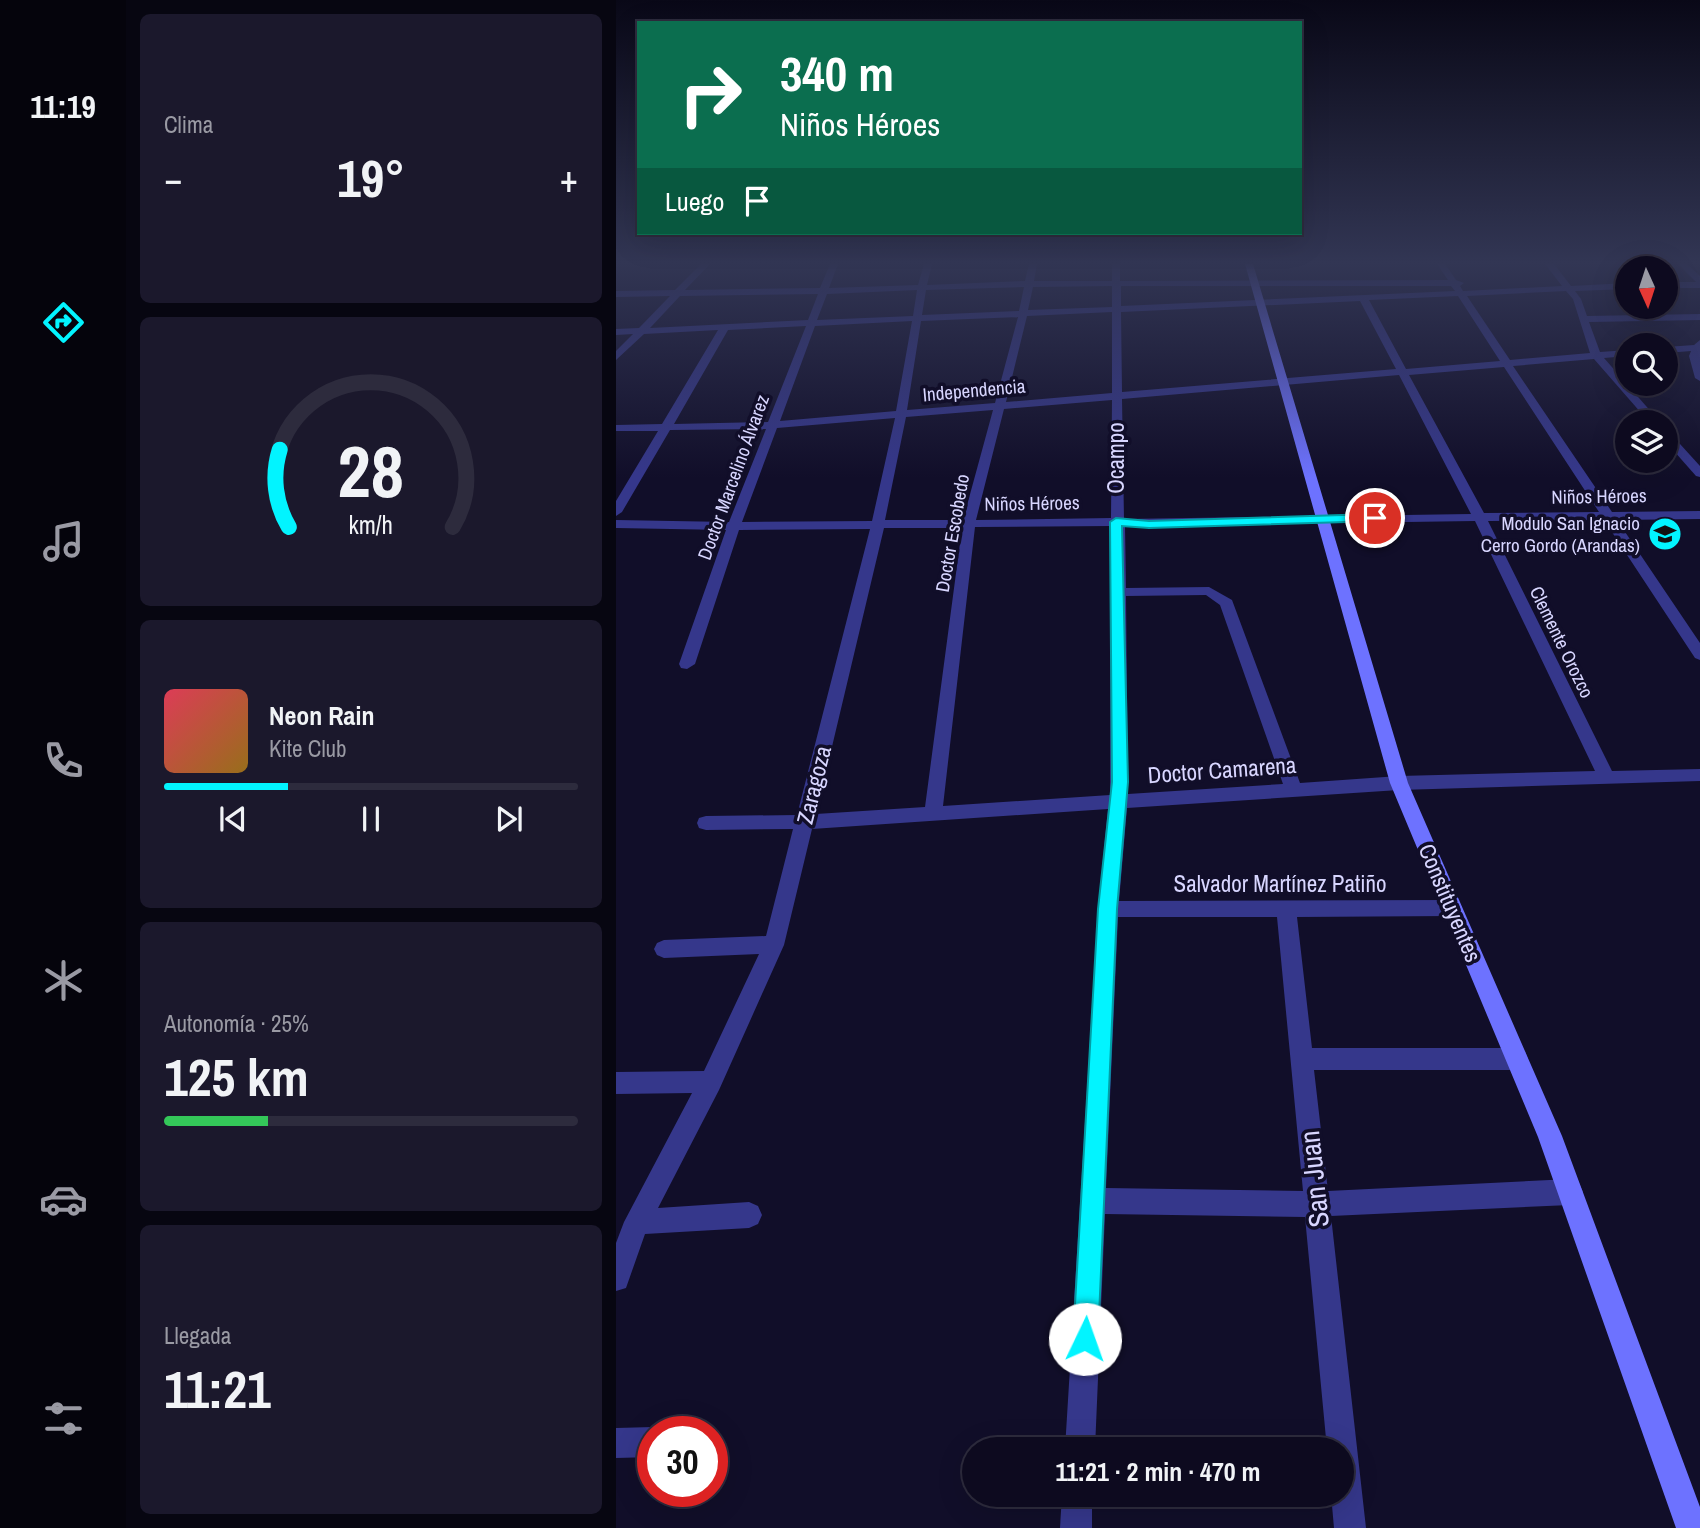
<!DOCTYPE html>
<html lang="es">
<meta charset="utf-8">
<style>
:root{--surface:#0d0a1f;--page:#1b182c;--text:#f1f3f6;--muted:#9a9aa4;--line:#2d2b3d;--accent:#02f4ff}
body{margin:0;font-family:"Archivo Narrow",sans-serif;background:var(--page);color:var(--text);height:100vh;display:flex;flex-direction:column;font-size:26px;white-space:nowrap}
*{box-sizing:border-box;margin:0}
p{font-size:23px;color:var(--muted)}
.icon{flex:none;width:38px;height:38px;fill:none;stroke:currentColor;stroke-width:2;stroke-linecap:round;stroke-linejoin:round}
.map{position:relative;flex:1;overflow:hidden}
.side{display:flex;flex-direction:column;gap:14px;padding:14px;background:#070611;width:490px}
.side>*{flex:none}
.banner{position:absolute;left:21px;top:21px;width:665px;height:214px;border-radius:0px;box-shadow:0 7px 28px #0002,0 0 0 2px var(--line);background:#0b6e4f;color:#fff;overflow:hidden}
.needle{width:46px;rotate:177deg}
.controls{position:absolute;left:999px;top:256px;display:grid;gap:14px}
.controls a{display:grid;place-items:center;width:63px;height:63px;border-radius:50%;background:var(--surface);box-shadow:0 7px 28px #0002,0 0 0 2px var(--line);font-size:35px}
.speed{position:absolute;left:21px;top:1416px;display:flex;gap:14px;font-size:35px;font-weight:700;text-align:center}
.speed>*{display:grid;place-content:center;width:91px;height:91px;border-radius:50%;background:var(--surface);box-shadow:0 7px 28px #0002,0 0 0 2px var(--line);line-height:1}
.speed .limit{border:10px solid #d22;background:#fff;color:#111}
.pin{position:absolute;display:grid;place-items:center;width:60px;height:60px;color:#fff;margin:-30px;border:4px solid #fff;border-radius:50%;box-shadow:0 2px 7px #0007}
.me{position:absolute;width:77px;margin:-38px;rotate:3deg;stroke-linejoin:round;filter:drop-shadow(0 0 5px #0008)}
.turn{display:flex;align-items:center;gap:24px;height:147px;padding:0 28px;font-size:32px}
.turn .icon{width:91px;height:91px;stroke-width:2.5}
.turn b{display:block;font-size:49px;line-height:60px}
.then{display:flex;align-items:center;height:66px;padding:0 28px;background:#0003;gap:14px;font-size:26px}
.big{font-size:52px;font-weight:700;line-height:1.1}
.side .widget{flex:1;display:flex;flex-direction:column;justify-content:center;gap:10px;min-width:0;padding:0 24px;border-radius:10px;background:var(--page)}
.side .dial{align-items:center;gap:0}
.dial svg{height:182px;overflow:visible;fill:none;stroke:var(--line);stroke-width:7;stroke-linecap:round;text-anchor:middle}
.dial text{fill:var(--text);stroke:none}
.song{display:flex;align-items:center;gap:21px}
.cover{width:84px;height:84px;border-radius:10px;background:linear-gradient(135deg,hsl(350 70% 55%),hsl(40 70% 35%))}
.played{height:7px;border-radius:4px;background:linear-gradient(90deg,var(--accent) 30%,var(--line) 30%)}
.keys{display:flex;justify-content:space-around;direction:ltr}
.heat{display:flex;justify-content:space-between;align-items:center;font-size:38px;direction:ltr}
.charge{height:10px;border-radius:5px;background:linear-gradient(90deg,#34c759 25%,var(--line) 0)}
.trip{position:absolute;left:346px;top:1437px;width:392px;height:70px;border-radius:35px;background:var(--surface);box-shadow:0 7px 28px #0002,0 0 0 2px var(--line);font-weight:700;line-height:70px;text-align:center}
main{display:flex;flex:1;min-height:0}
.menu{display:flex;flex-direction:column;width:126px;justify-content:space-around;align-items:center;background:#05040c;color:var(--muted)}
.menu .icon{width:49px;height:49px}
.menu .selected{color:var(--accent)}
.menu b{font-size:32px;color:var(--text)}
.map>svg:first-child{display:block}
</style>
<main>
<nav class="menu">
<b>11:19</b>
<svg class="icon selected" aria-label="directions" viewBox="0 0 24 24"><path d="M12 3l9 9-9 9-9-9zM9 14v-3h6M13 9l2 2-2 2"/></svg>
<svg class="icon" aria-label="music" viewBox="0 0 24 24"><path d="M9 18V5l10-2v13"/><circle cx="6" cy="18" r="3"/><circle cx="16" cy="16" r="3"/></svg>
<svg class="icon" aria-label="phone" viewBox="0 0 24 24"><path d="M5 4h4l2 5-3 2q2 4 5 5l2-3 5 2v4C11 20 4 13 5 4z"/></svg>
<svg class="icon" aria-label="climate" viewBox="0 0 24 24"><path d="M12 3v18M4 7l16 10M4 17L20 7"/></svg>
<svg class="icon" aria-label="car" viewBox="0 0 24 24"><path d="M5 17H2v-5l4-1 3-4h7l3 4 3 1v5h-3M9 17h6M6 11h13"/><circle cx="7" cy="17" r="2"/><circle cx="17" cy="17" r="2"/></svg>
<svg class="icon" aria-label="filters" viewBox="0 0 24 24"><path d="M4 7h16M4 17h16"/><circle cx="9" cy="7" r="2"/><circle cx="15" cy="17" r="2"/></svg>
</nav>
<section class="side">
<div class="widget"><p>Clima</p>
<div class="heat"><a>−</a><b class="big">19°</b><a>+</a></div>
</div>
<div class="widget dial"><svg viewBox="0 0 100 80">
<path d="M14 69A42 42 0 1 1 86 69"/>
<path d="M14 69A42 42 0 0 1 10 35" stroke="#02f4ff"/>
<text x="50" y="56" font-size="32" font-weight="700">28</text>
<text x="50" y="72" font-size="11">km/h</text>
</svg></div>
<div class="widget">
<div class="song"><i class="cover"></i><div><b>Neon Rain</b><p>Kite Club</p></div></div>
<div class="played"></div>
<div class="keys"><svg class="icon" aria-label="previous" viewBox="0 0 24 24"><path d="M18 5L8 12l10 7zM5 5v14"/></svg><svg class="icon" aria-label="pause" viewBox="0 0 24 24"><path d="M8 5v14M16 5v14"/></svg><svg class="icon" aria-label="next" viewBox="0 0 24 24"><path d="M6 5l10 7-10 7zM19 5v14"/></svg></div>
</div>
<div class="widget"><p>Autonomía · 25%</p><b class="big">125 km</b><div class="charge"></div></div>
<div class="widget"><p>Llegada</p><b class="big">11:21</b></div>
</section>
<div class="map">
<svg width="1084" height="1528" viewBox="0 0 1084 1528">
<rect width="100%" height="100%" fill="#110e29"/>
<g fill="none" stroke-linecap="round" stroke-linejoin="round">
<g fill="#35378b" fill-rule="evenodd">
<path d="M85 264H94L69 290 204 288 214 264H222L213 288 302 285 308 264H316L311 285 409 281 413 264H421L418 281H496V264H504V281L832 280 821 264H829L840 280 848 283 844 286 847 291 946 286 929 264H938L955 286 1012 283V289L959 291 965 299 971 316 1084 314V320L973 322 984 352 1012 350V356L988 358 1044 422H1033L978 359 897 366 996 512 1084 511V519L1001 520 1084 643V660L1079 658 988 520 872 521 996 771 1084 769V781L783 790 511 808 503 901 836 900 843 902 846 908 843 914 836 916 681 917 696 1048H901L909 1051 912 1059 909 1067 901 1070H698L712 1191 954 1179 963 1183 967 1192 963 1201 954 1205 715 1216 750 1528H718L715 1494H726V1449H711L689 1217 489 1214 479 1449H449L482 909 492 809 196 829 168 945 103 1090 42 1208 133 1202 142 1206 146 1215 142 1224 133 1228 29 1234 10 1288 0 1291V1243L8 1222 76 1093 0 1094V1072L88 1071 143 954 48 958 41 955 38 949 41 943 48 940 150 936 177 829 90 830 83 828 81 823 83 818 90 816 181 815 254 529 123 530 79 664 71 669 65 668 63 664 110 530 0 528V520L113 522 150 429 54 430 6 512 0 516V501L42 431H0V425L46 424 102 330 28 334 0 360V351L17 334 0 335V329L23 328 54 296 0 297V291L59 290ZM496 286V307L412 310 417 287ZM505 286H835L839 291 505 306ZM408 287 403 311 306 315 310 290ZM301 290 297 316 201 320 211 294ZM950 291 957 299 974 353 894 360 851 296ZM202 294 192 320 34 328 64 296ZM842 296 884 361 790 369 753 300ZM744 301 780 369 506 392 505 312ZM496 312V393L390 402 411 316ZM402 317 379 403 291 410 305 321ZM296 321 280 411 164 421 199 326ZM190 326 152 422 58 424 112 330ZM888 367 983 512 868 513 793 375ZM783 375 855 514 508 519 506 399ZM496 400 495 518 360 520 388 409ZM377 410 347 520H269L290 417ZM279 418 256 521 126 522 161 428ZM859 521 979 771 783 776 684 783 616 600 593 587 510 588 509 526ZM495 526 494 795 327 806 359 527ZM268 528H346L309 807 200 814ZM590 595 604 605 667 784 512 794 510 596ZM502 917H661L687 1191 490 1188Z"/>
<polygon points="1062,264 1071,264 1084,276 1084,288 1050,288 1050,282 1080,282"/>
<polygon points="1084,340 1084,381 1079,378 1073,356 1075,351 1050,353 1050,347 1078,345"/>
<polygon points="1050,432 1054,433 1084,466 1084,477 1080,476 1050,442"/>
<polygon points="37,1427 48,1432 37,1432 37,1457 0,1458 0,1428"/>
<polygon points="446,1494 476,1494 476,1528 444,1528"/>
</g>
<polygon fill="#6d72ff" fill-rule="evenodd" points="629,264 637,264 792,783 946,1136 1084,1507 1084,1528 1060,1528 922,1137 774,783"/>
</g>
<linearGradient id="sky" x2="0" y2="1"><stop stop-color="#090817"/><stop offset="0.55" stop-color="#323654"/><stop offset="1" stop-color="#323654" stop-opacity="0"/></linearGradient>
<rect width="1084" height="478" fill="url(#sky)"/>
<polygon fill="#02f4ff" stroke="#019fa6" stroke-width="2" points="759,514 763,515 763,521 533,528 506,526 512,782 501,909 482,1339 478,1348 469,1352 460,1348 457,1339 482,909 496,782 494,522 500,518 533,521"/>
<defs>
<symbol id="university-disc" viewBox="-11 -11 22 22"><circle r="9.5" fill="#02f4ff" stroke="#110e29"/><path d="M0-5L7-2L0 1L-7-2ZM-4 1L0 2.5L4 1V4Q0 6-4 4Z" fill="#111"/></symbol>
</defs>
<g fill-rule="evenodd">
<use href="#university-disc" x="1030" y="515" width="38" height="38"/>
</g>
<g text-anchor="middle" stroke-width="7" stroke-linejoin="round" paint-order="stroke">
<g font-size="19" fill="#d8d6ff" stroke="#110e29">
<text transform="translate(358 390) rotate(-5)" y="7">Independencia</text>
<text transform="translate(117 477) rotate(-70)" y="7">Doctor Marcelino Álvarez</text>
<text transform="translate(983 496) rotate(-1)" y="7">Niños Héroes</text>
<text transform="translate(416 503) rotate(-1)" y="7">Niños Héroes</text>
<text transform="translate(336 533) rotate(-80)" y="7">Doctor Escobedo</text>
<text transform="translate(946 642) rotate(64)" y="7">Clemente Orozco</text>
</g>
<g font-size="19" fill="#d8d6ff" stroke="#110e29" text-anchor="end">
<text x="1024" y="530">Modulo San Ignacio<tspan x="1024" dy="22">Cerro Gordo (Arandas)</tspan></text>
</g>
<g font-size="23" fill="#d8d6ff" stroke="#110e29">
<text transform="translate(500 458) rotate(-90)" y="8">Ocampo</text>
<text transform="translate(606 770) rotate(-4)" y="8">Doctor Camarena</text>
<text transform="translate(198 785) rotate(-76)" y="8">Zaragoza</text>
<text x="664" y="892">Salvador Martínez Patiño</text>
<text transform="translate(834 903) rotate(67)" y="8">Constituyentes</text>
</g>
<g font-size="28" fill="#d8d6ff" stroke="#110e29">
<text transform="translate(698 1179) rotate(-96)" y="10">San Juan</text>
</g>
</g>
</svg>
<div class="controls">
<a><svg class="needle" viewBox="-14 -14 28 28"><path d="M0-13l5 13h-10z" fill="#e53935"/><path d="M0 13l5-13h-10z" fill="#9a9aa4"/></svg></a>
<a><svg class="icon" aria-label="search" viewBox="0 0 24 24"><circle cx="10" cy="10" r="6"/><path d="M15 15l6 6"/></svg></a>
<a><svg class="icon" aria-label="layers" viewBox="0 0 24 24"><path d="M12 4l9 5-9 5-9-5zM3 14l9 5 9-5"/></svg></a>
</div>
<div class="speed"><div class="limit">30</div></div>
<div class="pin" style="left:759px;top:518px;background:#d93025"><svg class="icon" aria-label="arrive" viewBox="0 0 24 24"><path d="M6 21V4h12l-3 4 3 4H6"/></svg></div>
<svg class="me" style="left:469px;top:1339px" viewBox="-20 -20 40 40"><circle r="19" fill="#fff"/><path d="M0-13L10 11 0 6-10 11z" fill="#02f4ff"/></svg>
<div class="trip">11:21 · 2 min · 470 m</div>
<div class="banner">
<div class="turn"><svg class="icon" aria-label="right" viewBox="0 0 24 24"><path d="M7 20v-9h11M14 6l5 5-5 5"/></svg><div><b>340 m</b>Niños Héroes</div></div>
<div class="then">Luego<svg class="icon" aria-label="arrive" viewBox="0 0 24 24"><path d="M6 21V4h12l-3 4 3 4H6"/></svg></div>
</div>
</div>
</main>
